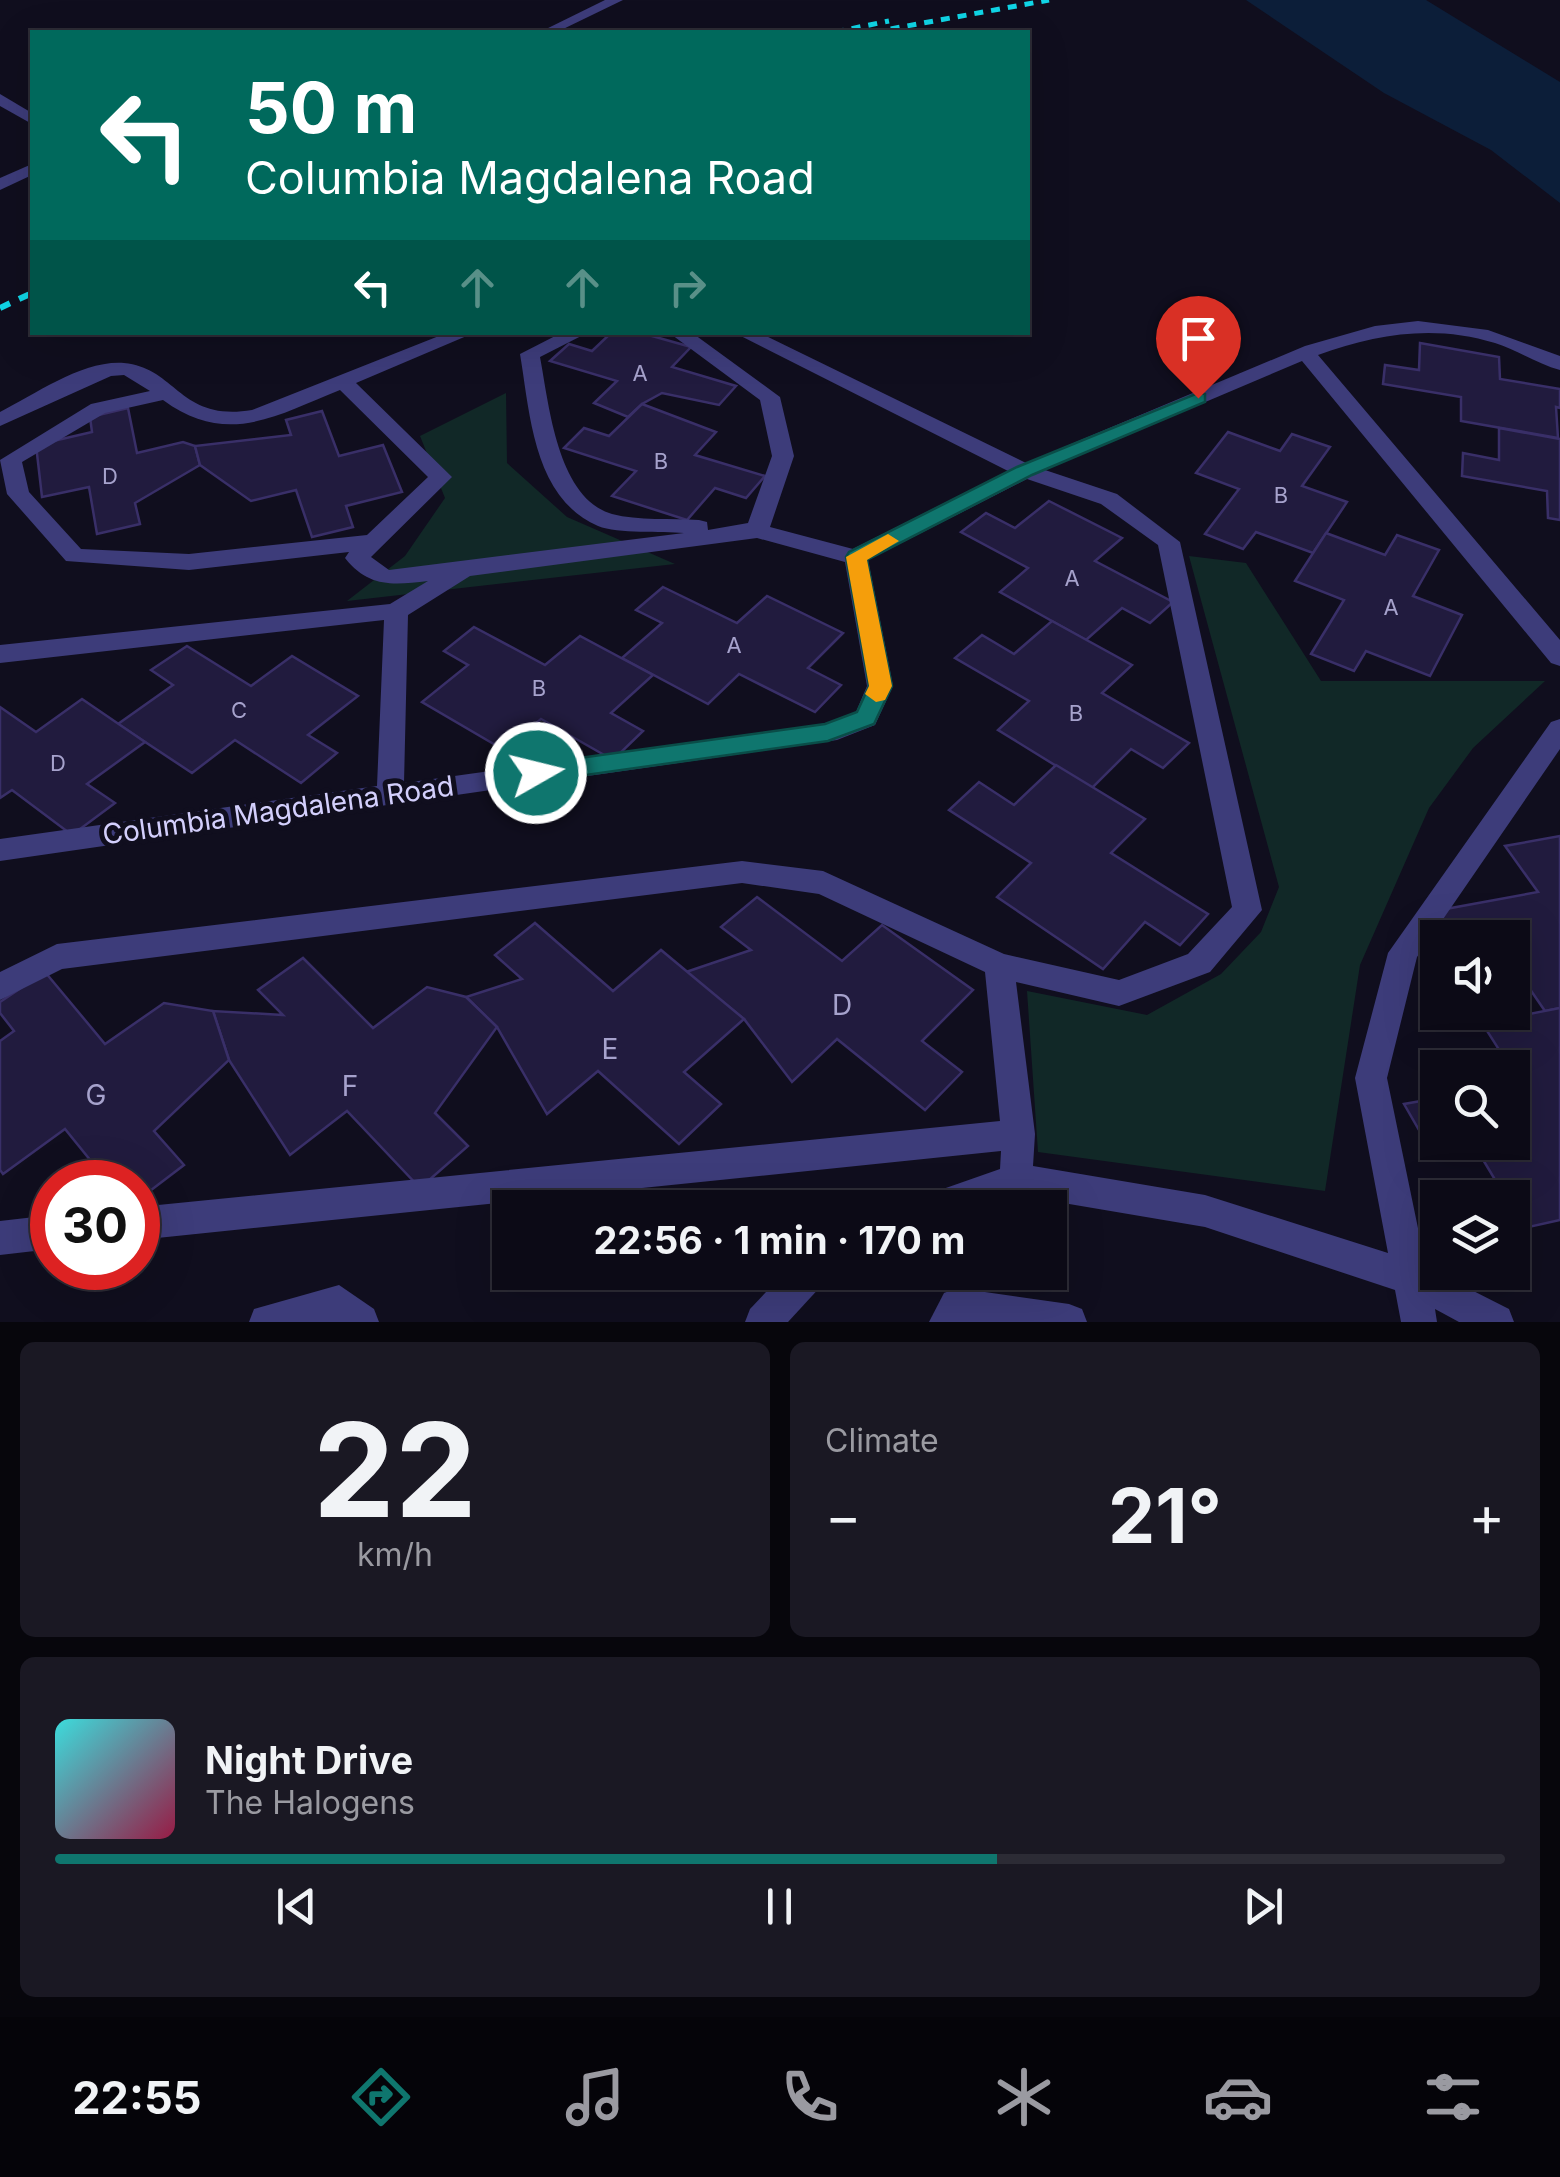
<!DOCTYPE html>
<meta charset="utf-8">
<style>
:root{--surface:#0c0a16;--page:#1a1823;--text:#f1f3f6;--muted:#9a9aa1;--line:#2c2b35;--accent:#0f766e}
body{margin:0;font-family:Inter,sans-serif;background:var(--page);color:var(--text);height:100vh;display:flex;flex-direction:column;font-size:38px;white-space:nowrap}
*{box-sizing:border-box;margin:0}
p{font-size:32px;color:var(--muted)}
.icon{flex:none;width:55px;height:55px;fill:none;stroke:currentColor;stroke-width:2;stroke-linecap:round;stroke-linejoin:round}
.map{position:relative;height:1322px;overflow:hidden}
.sheet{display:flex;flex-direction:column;gap:20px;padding:20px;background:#07060c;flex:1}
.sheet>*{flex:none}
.hud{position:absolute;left:30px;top:30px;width:1000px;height:305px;border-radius:0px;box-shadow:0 10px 40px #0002,0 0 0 2px var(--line);background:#00695c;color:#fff;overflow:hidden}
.controls{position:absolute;left:1420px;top:920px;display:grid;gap:20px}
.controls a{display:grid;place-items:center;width:110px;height:110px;border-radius:0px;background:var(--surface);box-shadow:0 10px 40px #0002,0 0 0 2px var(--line);font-size:50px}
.speed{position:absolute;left:30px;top:1160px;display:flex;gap:20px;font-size:50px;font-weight:700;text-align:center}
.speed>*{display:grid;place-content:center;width:130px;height:130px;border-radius:50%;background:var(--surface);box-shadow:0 10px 40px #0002,0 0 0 2px var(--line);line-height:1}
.speed .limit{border:15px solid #d22;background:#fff;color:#111}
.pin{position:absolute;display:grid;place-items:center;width:85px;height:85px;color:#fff;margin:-102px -42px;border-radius:50% 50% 50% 0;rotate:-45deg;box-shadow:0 0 10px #0007}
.pin .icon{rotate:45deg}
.me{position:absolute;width:110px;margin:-55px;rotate:82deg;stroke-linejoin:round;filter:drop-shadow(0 0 8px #0008)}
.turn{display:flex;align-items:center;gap:35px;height:210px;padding:0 50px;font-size:45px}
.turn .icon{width:130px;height:130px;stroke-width:2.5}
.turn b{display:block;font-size:70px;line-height:85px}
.lanes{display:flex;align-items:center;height:95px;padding:0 50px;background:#0003;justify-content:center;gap:50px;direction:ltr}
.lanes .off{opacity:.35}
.big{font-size:75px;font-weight:700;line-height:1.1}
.sheet .tile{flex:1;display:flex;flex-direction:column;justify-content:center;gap:15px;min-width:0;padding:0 35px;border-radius:15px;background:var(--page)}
.sheet .dial{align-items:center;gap:0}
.dial b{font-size:130px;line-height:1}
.song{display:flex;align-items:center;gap:30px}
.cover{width:120px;height:120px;border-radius:15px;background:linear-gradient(135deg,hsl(180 70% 55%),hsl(340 70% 35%))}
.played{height:10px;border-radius:5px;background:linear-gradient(90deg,var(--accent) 65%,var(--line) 65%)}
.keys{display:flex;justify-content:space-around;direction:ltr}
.heat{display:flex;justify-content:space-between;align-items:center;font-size:55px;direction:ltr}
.sheet .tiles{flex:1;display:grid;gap:20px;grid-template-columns:1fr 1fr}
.tile:last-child{grid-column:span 2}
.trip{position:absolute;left:492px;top:1190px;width:575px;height:100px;border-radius:0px;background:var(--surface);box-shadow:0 10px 40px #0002,0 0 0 2px var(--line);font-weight:700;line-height:100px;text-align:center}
.menu{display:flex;height:160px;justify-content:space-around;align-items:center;background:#050409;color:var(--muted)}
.menu .icon{width:70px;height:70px}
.menu .current{color:var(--accent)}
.menu b{font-size:45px;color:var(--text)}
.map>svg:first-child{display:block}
</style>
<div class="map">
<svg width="1560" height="1322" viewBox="0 0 1560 1322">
<rect width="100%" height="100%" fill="#100e1e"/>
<g fill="#112827">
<polygon points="506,393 507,463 567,517 675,564 347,601 405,556 445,498 420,436"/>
<polygon points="1189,556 1246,563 1321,681 1545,681 1473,748 1429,808 1360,965 1325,1191 1038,1152 1027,991 1147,1015 1221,974 1261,932 1279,887"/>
</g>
<polygon fill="#0c1e39" points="1246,0 1426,0 1560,82 1560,203 1491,150 1384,93"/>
<g fill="#211b3e" stroke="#392f68" stroke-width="2.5">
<polygon points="612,332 638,332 691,347 672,367 736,386 719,405 662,393 642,404 628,417 594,403 617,381 550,361 569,344 592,351"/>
<polygon points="1420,343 1499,357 1500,379 1560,389 1560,408 1556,407 1558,438 1461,421 1461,397 1383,384 1385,365 1419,370"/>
<polygon points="642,404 716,432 695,455 765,476 746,498 715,488 687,520 612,496 636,471 564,448 584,428 609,436"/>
<polygon points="128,408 137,453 183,442 195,446 200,465 135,503 140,524 97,534 89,487 42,497 36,445 92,432 90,417"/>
<polygon points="322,411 339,456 383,445 402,492 346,506 353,527 312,537 296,490 251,501 200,465 195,446 291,435 286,420"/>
<polygon points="1499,428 1560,439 1560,520 1548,518 1547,491 1462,476 1463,453 1499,460"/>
<polygon points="1228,432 1280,451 1292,434 1330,447 1302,486 1347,502 1313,553 1256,532 1243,549 1205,534 1239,489 1196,473"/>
<polygon points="1049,501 1122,538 1095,561 1173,602 1150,623 1122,608 1086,640 1000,592 1028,568 961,532 986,513 1015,528"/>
<polygon points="1326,533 1385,555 1397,535 1439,550 1413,596 1462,615 1430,676 1366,651 1354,671 1311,654 1344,600 1295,581"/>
<polygon points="663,587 737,623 767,596 843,633 808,668 841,685 815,712 739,674 708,704 622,658 662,623 636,610"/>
<polygon points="1052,621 1132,665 1102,693 1189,743 1163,768 1131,749 1092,788 998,730 1029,701 955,658 982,635 1014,654"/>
<polygon points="474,627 545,665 580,636 653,675 611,713 643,731 613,760 541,719 504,750 422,702 468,665 444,651"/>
<polygon points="187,646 251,686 292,656 358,696 308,735 337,753 301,783 235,740 192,773 118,724 173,685 151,670"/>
<polygon points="82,699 145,742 87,784 115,803 72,835 12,790 0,798 0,707 36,732"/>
<polygon points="1056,765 1145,819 1111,853 1208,914 1180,945 1145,922 1103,969 997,897 1031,863 949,810 979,782 1014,805"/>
<polygon points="1560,836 1560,1008 1545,1011 1512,963 1512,938 1453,938 1435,911 1538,892 1505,846"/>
<polygon points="757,897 842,961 882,925 973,990 922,1041 962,1072 925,1110 837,1039 792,1082 744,1019 686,972 751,950 721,927"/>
<polygon points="535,923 613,991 661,950 744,1019 684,1072 721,1104 679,1144 598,1071 547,1114 497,1027 466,997 522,979 495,955"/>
<polygon points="303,958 373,1028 427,987 466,997 497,1027 435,1113 468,1146 420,1188 347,1111 290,1155 229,1060 213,1011 283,1015 258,990"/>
<polygon points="45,972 105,1044 164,1003 213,1011 229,1060 154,1131 184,1165 138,1200 138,1182 108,1182 65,1129 3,1174 0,1170 0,1041 14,1031 0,1013 0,1002"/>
<polygon points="1560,1008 1560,1220 1524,1228 1512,1208 1512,1198 1506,1198 1476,1148 1434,1156 1404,1104 1438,1098 1438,1142 1512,1142 1512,1082 1519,1081 1482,1023"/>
</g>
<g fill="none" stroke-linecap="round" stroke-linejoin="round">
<g fill="#3d3c7a" fill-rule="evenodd">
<polygon points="605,0 623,0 557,32 540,32"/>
<polygon points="0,94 32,113 32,124 0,106"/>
<polygon points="32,164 32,175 0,190 0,178"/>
<path d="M1418 321 1488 330 1560 356V370C1538 364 1517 350 1495 343 1434 324 1376 334 1318 355L1560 640V666L1551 663 1302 361 1045 470 1117 494 1180 542 1262 910 1210 972 1119 1006 1016 982 1035 1134 1033 1166 1205 1195 1388 1253 1355 1078 1388 953 1551 722 1560 719V749L1417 957 1387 1078 1426 1267 1509 1309 1514 1322H1459L1435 1309 1437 1322H1401L1395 1290 1205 1227 1016 1195 981 1208H918L923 1196 1000 1169 1001 1151 138 1240V1207L1000 1121 985 972 819 894 742 883 62 969 0 1000V972L57 944 742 861 823 871 1004 954 1119 980 1188 954 1232 907 1158 545 1101 504 1027 479 868 560 893 686 875 725 837 740 0 861V839L377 786 384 620 0 663V645L390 604 428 581C393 585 369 588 345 558L349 552 189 570 66 561 7 494 0 460 91 404 150 391 124 375 111 376 0 426V412C36 394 82 360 124 363 177 368 179 422 252 410L449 332H476L356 383 452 477 371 557 389 570 684 533C662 531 618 534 598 526 533 498 530 413 520 354L563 332H589L540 357C549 404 557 498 612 514 638 521 672 518 699 520L707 522 708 530 748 523 772 456 760 400 668 332H691L780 397 794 456 770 527 853 549 1008 471 733 332H758L1026 463 1305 346 1375 326ZM340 390 428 477 367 535 189 554 81 549 29 492 22 462 105 413 163 400C227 447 275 416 340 390ZM757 538 845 562 867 686 856 712 825 724 404 783 408 615 470 576Z"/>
<polygon points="52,1215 52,1249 0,1255 0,1221"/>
<polygon points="785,1272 827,1272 823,1284 788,1322 745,1322 750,1309"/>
<polygon points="339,1285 374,1309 379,1322 249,1322 254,1309"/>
<polygon points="957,1288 1069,1304 1082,1309 1087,1322 929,1322 944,1293"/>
</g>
<g stroke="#10d5e6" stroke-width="5" stroke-dasharray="9 8" stroke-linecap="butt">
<polyline points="835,32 889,21"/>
<polyline points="874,32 1049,0"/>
</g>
<polyline stroke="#10d5e6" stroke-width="6" stroke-dasharray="11 10" stroke-linecap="butt" points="0,308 32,293"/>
</g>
<polygon fill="#0f766e" stroke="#0a4d48" stroke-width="2.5" points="1198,393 1205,394 1205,402 1032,475 867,560 892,686 874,724 828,741 536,782 528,779 524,773 528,767 536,764 825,724 857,712 869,686 846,557 849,552 1017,467"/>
<polygon fill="#f59e0b" points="888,534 899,541 867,560 892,686 885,700 876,702 865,694 869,686 846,557"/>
<g text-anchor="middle" stroke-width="10" stroke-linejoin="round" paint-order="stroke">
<g font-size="22" fill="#a6a2cc">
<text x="640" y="381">A</text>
<text x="661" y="469">B</text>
<text x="110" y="484">D</text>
<text x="1281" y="503">B</text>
<text x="1072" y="586">A</text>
<text x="1391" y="615">A</text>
<text x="734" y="653">A</text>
<text x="539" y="696">B</text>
<text x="239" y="718">C</text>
<text x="1076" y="721">B</text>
<text x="58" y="771">D</text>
</g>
<g font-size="28" fill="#d3cffc" stroke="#100e1e">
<text transform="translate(278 810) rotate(-8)" y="10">Columbia Magdalena Road</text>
</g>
<g font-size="28" fill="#a6a2cc">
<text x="842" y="1015">D</text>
<text x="610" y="1059">E</text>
<text x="350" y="1096">F</text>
<text x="96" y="1105">G</text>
</g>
</g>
</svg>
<div class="controls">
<a><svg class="icon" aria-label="sound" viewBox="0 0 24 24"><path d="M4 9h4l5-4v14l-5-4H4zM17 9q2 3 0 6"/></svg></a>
<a><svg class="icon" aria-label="search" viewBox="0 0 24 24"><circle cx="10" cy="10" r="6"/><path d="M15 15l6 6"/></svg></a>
<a><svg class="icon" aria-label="layers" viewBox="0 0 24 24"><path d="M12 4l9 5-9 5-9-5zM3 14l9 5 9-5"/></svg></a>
</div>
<div class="speed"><div class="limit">30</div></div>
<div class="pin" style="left:1198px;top:398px;background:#d93025"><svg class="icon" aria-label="arrive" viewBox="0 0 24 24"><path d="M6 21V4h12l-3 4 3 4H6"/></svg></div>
<svg class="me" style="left:536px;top:773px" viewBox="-20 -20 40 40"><circle r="17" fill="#0f766e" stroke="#fff" stroke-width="3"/><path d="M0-11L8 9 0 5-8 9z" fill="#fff"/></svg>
<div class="trip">22:56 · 1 min · 170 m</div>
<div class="hud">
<div class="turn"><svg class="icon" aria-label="left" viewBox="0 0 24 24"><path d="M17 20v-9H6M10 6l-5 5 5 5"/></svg><div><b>50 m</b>Columbia Magdalena Road</div></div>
<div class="lanes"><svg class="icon" aria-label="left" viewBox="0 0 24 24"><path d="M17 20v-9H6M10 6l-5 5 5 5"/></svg><svg class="icon off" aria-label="ahead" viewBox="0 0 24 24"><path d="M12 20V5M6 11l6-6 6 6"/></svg><svg class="icon off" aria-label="ahead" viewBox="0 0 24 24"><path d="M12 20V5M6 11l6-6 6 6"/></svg><svg class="icon off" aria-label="right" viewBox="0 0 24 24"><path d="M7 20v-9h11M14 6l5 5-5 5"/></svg></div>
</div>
</div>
<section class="sheet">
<div class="tiles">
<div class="tile dial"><b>22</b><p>km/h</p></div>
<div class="tile"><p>Climate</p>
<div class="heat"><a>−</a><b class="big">21°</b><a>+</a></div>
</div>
<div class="tile">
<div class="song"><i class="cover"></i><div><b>Night Drive</b><p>The Halogens</p></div></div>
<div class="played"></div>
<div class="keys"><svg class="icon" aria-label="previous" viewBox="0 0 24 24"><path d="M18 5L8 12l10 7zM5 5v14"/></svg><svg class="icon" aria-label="pause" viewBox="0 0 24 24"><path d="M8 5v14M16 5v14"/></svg><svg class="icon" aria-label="next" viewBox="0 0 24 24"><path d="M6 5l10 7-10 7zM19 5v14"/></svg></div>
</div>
</div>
</section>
<nav class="menu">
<b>22:55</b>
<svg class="icon current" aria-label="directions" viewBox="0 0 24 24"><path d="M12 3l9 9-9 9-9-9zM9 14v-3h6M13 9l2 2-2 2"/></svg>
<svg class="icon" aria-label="music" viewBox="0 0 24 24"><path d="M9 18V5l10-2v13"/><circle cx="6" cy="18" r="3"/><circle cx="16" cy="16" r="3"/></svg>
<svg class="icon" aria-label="phone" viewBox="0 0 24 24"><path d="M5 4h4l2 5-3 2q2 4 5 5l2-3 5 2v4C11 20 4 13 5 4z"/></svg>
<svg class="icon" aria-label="climate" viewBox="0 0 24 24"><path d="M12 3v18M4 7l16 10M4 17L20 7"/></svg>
<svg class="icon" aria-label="car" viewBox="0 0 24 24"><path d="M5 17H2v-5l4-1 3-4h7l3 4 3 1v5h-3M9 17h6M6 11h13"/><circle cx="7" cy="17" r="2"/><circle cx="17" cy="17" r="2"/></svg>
<svg class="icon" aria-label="filters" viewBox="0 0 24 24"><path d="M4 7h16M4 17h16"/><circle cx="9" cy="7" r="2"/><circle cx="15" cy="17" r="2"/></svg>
</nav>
